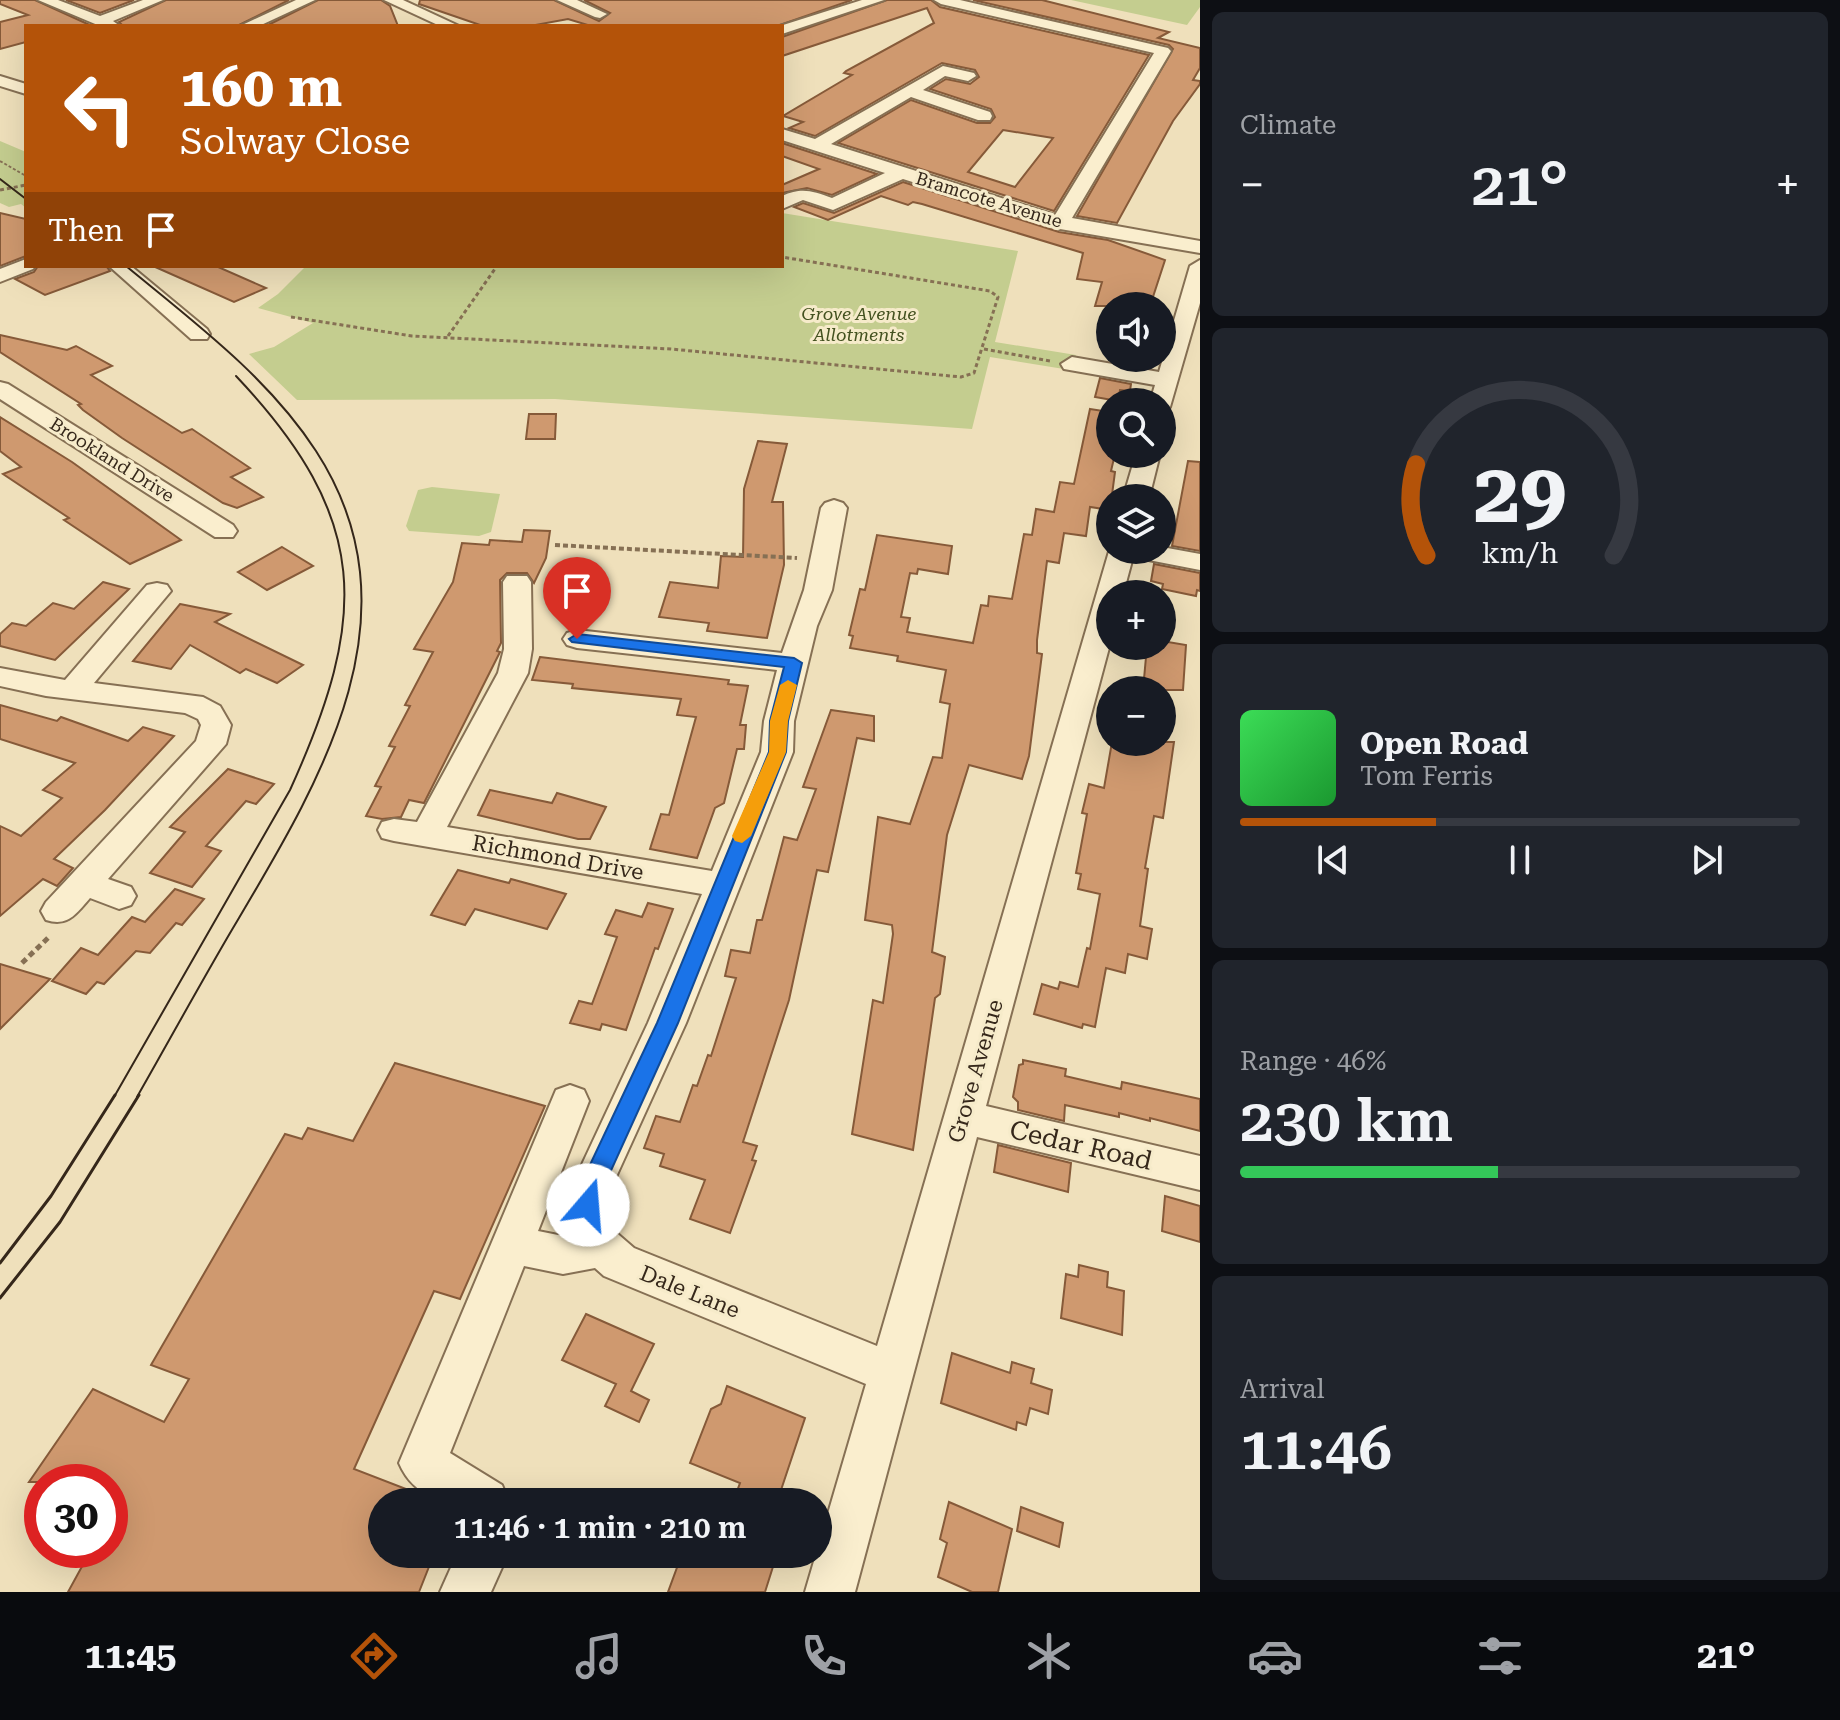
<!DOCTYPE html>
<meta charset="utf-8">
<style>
:root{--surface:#171b24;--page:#20242c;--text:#f1f3f6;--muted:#9ea1a6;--line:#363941;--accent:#b45309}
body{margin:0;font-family:"Roboto Serif",serif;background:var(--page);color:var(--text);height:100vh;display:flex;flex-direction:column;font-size:30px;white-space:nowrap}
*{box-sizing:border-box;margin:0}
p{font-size:26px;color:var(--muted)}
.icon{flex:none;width:44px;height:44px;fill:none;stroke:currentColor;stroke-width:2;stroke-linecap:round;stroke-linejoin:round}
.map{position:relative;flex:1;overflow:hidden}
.side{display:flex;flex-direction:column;gap:12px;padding:12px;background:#0d0f14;width:640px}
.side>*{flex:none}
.hud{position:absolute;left:24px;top:24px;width:760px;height:244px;border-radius:0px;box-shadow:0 8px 32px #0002;background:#b45309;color:#fff;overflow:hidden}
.tools{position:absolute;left:1096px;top:292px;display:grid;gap:16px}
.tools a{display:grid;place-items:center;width:80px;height:80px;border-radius:50%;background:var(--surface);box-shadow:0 8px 32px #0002;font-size:40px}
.speed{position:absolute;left:24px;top:1464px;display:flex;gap:16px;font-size:40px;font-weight:700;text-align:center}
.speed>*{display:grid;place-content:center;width:104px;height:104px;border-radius:50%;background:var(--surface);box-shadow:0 8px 32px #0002;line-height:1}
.speed .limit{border:12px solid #d22;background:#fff;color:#111}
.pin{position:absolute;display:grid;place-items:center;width:68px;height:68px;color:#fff;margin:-82px -34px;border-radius:50% 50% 50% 0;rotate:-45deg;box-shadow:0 0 8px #0007}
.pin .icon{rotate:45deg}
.me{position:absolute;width:88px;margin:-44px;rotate:18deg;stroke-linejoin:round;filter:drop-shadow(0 0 6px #0008)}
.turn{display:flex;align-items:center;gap:28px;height:168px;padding:0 24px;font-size:36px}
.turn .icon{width:104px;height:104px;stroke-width:2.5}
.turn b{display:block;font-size:56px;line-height:68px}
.then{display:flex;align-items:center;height:76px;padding:0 24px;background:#0003;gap:16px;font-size:30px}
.big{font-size:60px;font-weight:600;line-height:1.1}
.side .widget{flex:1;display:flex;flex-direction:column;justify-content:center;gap:12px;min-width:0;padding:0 28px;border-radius:12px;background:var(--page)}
.side .dial{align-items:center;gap:0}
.dial svg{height:208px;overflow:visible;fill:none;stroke:var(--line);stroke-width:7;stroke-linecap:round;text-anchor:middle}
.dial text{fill:var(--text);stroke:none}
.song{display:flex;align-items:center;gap:24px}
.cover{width:96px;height:96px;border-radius:12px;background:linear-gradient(135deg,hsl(130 70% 55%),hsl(130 70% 35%))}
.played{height:8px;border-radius:4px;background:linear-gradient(90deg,var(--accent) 35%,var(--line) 35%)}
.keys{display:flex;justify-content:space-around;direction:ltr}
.heat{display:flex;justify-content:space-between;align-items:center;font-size:44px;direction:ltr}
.charge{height:12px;border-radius:6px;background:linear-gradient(90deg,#34c759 46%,var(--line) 0)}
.trip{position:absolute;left:368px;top:1488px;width:464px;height:80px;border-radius:40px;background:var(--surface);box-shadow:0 8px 32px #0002;font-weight:600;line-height:80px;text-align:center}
.tab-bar{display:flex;height:128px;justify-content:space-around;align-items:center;background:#090b0e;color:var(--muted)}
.tab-bar .icon{width:56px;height:56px}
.tab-bar .current{color:var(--accent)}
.tab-bar b{font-size:36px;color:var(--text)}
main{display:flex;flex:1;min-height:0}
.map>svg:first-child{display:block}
</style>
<main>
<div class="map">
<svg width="1200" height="1592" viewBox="0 0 1200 1592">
<rect width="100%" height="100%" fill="#efe0bb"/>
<g fill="#c4cd8f">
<polygon points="1071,0 1200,0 1200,7 1187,25"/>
<polygon points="0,141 26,152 26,208 21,204 9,207 0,203"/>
<polygon points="782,213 1018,251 995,342 1076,355 1070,370 990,357 972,429 555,399 297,400 249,354 274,347 313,323 258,308 278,294 306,266 782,266"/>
<polygon points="432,487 500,494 491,532 479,536 409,531 406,526 418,490"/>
</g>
<g fill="#cf996f" stroke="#865a39" stroke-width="2" fill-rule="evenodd">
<polygon points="0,0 35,0 92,26 26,26 26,42 0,49 0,22 28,15 0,4"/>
<polygon points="66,0 134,0 100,13"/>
<polygon points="166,0 289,0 237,26 123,26 119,22"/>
<polygon points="318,0 381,0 390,6 398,26 266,26"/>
<polygon points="420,0 554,0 599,21 610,13 584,0 852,0 777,26 591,26 568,19 530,26 483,26 419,4"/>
<path d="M887 0H931L940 7 1149 55 1054 211 838 143 911 100 977 123H990L995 117 991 109 930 89 946 79 970 84 979 77 975 70 942 63 815 136 789 128 803 122 783 116 852 75 844 73 846 71 934 23 927 8 782 56V37ZM1003 130 1053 138 1015 187 968 172Z"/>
<polygon points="973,0 1042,0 1169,32 1158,38 1200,48 1200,68 1193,80 1200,81 1200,84 1173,121 1117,223 1077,216 1173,49 1169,45"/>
<polygon points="782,143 877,174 832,195 807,188 782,193 782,185 819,169 782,156"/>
<polygon points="903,182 1059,232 1108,240 1165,260 1150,306 1095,306 1102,282 1077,279 1083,253 922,204 913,202 908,205 881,196 828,220 794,207 803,203 834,213"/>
<polygon points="0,213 26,219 26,256 0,266"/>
<polygon points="38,266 106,266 110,271 45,295 15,279 34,272"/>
<polygon points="153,266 216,266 266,288 234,302"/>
<polygon points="0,335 67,350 76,346 112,366 91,375 182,433 192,429 250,468 231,477 263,497 237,508 223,503 122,438 83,410 78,405 81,404 0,352"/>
<polygon points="1100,378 1131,384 1130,391 1120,390 1118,401 1095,397"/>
<polygon points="1090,409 1110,412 1110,454 1115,454 1111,471 1115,472 1110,510 1090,507 1086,536 1064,533 1059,563 1047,561 1037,640 1037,653 1042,654 1029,756 1022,779 969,765 947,835 932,952 945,957 940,994 935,998 913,1150 852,1134 873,1000 883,1003 893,934 892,925 865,920 878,817 910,824 933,757 942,758 950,704 940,702 946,670 897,661 898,656 850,648 853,636 849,635 860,589 865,590 877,535 952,546 948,574 918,569 917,574 910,573 901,617 910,618 907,632 973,643 981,605 988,606 989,596 1012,599 1024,534 1032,535 1036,509 1054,512 1060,482 1074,484"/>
<polygon points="529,414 556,414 555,439 526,439"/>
<polygon points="0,417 72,462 181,540 130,564 64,520 69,518 3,474 21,467 0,451"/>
<polygon points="758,441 787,444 772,502 783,502 784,565 767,638 707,631 709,623 659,617 670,582 718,588 721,556 743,557 744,489"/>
<polygon points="1188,461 1200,462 1200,551 1172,546"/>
<polygon points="524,530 550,531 546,558 534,583 527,573 507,573 500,580 501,643 497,651 500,652 424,803 409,800 401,817 382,819 366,816 381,787 375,786 395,747 389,746 410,706 405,705 433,652 414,649 453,582 462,543 489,545 490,540 522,542"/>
<polygon points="282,547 313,566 267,590 238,572"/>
<polygon points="1154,564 1200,573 1200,591 1197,590 1196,596 1162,589 1163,584 1151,581"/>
<polygon points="103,582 129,589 55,660 0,646 0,634 12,623 26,626 53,603 74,609"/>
<polygon points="563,584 602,588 596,611 556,607"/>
<polygon points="180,604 230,614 215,622 303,665 277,683 246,669 240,673 190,645 171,669 133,661"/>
<polygon points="1162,641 1186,645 1183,690 1143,690 1147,646 1162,646"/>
<polygon points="540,657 729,680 728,684 748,686 740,725 746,725 744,749 737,749 724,803 715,808 697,858 650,849 661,814 669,815 696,717 677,715 681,699 572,688 573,684 532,680"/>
<polygon points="0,705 57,721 61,717 128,741 143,727 174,736 105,810 54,859 73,868 57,886 43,879 0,916 0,826 21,836 62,798 43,790 75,763 0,739"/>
<polygon points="831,710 874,716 874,741 857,738 828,872 817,870 789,1000 743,1142 757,1146 752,1160 756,1161 730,1233 690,1219 705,1180 660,1166 664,1154 644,1148 656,1116 680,1122 693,1085 697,1086 708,1055 711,1056 736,978 725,976 731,950 750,953 757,920 762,920 784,837 797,840 816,789 803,787"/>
<polygon points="1112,742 1174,742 1163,818 1154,816 1145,868 1148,869 1140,926 1152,929 1147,959 1128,954 1125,973 1106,968 1095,1027 1083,1024 1082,1028 1034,1014 1042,984 1058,989 1060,982 1078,987 1087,948 1090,949 1100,894 1078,889 1081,874 1076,873 1087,814 1082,813 1089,784 1104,788"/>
<polygon points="228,769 274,784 256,804 246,801 206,846 221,851 192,887 150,873 185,832 170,827"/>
<polygon points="490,790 552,803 557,793 606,807 590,839 578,839 478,815"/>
<polygon points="458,870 509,883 511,879 566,894 547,929 475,909 465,925 431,915"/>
<polygon points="175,889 204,899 182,925 176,923 150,953 136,951 104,984 97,982 86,994 52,981 81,948 98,955 132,917 145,922"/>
<polygon points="648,903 673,909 658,949 655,948 626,1030 602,1024 600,1030 570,1023 579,1001 592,1004 617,937 605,934 616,910 642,917"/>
<polygon points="0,964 50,979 0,1029"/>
<polygon points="1023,1060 1066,1069 1065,1076 1121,1089 1122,1082 1200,1099 1200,1131 1150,1118 1150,1121 1119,1113 1119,1117 1065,1105 1064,1121 1018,1110 1018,1102 1013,1097 1019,1065 1023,1064"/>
<polygon points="395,1063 545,1106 460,1299 434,1291 354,1469 437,1501 382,1502 382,1554 434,1554 419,1592 68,1592 91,1550 110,1550 110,1482 29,1482 93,1389 164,1422 189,1379 151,1365 285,1134 302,1139 308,1128 353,1141"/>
<polygon points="998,1145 1071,1163 1068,1192 994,1172"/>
<polygon points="1165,1196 1200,1206 1200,1242 1162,1231"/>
<polygon points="1079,1265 1108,1272 1107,1287 1124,1291 1122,1335 1061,1318 1066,1274 1078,1277"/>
<polygon points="586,1314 654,1344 631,1391 649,1400 639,1422 605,1406 616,1384 562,1360"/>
<polygon points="952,1353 1010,1373 1012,1362 1034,1369 1031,1383 1052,1390 1048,1414 1030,1408 1026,1425 1017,1422 1016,1430 941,1403"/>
<polygon points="727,1386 805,1418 777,1502 733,1502 740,1483 690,1463 711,1409 721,1404"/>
<polygon points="949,1502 1012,1529 998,1592 972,1592 938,1577 947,1543 940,1539"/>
<polygon points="1021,1507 1063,1523 1059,1547 1017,1531"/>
<polygon points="682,1554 777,1554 765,1592 668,1592"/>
</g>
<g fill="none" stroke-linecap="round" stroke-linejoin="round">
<defs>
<g id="minor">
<polygon points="38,0 58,0 100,16 143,0 163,0 113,21 120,26 100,26"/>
<polygon points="296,0 315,0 259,26 240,26"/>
<polygon points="384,0 403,0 459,26 440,26"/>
<polygon points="557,0 577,0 607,14 600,18 595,17"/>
<polygon points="862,0 884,0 782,34 780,26"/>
<path d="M934 0H960L1168 48 1171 51 1072 218 1200 241V253L1060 229 903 179 833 210 803 200 782 209V196C802 187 812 191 832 198L885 173 782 140V129L815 139 943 66 974 73 976 76 968 81 945 76 923 90 990 112 992 116 990 120H978L911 97 831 144 1055 215 1154 53 941 4Z"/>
<polygon points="0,76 26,84 26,94 0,86"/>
<polygon points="26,259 26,266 35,266 33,269 0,282 0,269"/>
<polygon points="1200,260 1200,303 1170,407 1162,409 1162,402 1150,402 1155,385 1064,369 1061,364 1072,357 1159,372 1190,266"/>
<polygon points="109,266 131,266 207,329 210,334 207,339 191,339"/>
<polygon points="0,382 8,384 233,525 237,531 233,537 215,537 0,399"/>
<polygon points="1136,454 1160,454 1149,498 1123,498"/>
<path d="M834 500 843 503 847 508 832 590 817 626 794 721 793 752 686 1023 611 1188 610 1219 612 1229 634 1248 877 1346 1110 548 1162 550V547L1200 554V570L1133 557 1123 594H1110V644L986 1106 1200 1156V1190L977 1137 855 1592H805L866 1384 604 1276 595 1268 563 1274 524 1266 450 1453 502 1485 509 1502C466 1502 419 1510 399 1463L556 1090 570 1085 584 1090 589 1101 538 1231 563 1236 572 1234 568 1219 571 1188 648 1023 702 894 394 841 382 838 378 830 382 822 394 819 417 822 498 673 504 649 503 582 507 576H527L531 582 532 649 528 673 447 827 712 871 761 752 764 721 777 670 577 648 567 645 563 639 567 633 577 630 782 653 804 590 821 508 825 503Z"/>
<path d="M157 583 167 585 171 591 94 683 203 697 220 706 231 725 226 744 108 879 131 887 136 896 131 905 119 909 90 898C76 914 68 927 46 920L41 911 46 902 196 741 201 725 198 719 185 713 46 696 0 686V668L65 680 147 585Z"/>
<polygon points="457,1554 508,1554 491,1592 440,1592"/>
</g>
</defs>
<use href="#minor" stroke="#867054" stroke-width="4"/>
<polyline stroke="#867054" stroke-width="2" stroke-dasharray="3 2" stroke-linecap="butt" points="0,161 26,176"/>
<g stroke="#867054" stroke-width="3" stroke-dasharray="4 3" stroke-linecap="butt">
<polyline points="0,190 26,185"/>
<polyline points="291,317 412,336 671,349 961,377 974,373 998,297 990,291 782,257"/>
<polyline points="448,336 497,266"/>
<polyline points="984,349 1050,361"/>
</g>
<polyline stroke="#867054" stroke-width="4" stroke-dasharray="5 3" stroke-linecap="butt" points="555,545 797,558"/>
<polyline stroke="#867054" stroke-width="5" stroke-dasharray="6 4" stroke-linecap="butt" points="22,963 50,936"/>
<use href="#minor" fill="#faeece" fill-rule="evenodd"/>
<g stroke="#35271a" stroke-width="2">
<polyline points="0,179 26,199"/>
<path d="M126 266C194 322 268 377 316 451 423 616 319 783 233 928 200 984 169 1041 137 1097"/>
<path d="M114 1097 290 790C369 616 371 519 236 376"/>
</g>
<g stroke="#35271a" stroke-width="3">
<polyline points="0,1263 51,1196 115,1095"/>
<polyline points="0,1298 60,1222 139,1095"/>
</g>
</g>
<polygon fill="#1a73e8" stroke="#114b97" stroke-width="2" points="577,634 794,658 802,663 788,721 786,752 678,1023 603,1188 596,1212 588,1215 580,1212 576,1205 579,1188 657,1023 769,752 770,721 784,667 572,642 569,639"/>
<polygon fill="#f59e0b" points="788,680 797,685 788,721 786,752 751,836 742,843 735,841 732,836 769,752 770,721 780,685"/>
<g text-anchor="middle" stroke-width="6" stroke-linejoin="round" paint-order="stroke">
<g font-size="18" fill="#35271a" stroke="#f6ebca">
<text transform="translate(989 200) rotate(17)" y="6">Bramcote Avenue</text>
<text transform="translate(112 460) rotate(32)" y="6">Brookland Drive</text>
</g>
<g font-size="18" font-style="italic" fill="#445220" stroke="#f6ebca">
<text x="859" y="320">Grove Avenue<tspan x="859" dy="21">Allotments</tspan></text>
</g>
<g font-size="22" fill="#35271a" stroke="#f6ebca">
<text transform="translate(558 857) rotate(10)" y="8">Richmond Drive</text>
<text transform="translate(975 1071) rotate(-74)" y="8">Grove Avenue</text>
<text transform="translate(690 1291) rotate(22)" y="8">Dale Lane</text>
</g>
<g font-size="26" fill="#35271a" stroke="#f6ebca">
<text transform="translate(1081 1145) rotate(13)" y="9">Cedar Road</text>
</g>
</g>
</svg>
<div class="tools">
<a><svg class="icon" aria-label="sound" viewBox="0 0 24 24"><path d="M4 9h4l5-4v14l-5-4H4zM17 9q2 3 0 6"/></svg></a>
<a><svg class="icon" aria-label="search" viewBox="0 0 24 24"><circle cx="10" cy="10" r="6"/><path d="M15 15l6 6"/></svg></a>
<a><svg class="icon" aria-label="layers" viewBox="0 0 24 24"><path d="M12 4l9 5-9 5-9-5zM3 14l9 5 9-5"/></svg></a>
<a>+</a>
<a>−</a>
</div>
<div class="speed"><div class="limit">30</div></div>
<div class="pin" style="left:577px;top:639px;background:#d93025"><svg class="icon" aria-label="arrive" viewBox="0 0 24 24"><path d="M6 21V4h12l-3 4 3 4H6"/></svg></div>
<svg class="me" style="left:588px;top:1205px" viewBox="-20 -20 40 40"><circle r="19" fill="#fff"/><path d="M0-13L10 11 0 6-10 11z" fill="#1a73e8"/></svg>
<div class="trip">11:46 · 1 min · 210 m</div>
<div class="hud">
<div class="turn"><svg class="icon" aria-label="left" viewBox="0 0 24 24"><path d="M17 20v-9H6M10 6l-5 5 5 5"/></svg><div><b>160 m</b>Solway Close</div></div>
<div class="then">Then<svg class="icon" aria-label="arrive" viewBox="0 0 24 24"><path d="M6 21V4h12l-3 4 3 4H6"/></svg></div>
</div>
</div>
<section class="side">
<div class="widget"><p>Climate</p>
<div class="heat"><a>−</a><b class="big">21°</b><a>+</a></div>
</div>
<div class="widget dial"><svg viewBox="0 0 100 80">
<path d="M14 69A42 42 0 1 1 86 69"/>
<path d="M14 69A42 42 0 0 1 10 34" stroke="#b45309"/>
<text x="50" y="56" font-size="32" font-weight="700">29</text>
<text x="50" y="72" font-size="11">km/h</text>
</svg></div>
<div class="widget">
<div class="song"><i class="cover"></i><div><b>Open Road</b><p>Tom Ferris</p></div></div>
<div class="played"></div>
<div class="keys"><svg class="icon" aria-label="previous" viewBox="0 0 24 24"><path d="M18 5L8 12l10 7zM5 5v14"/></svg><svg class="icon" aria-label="pause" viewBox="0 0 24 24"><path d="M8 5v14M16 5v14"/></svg><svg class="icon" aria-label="next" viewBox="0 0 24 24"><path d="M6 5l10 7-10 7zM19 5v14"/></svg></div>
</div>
<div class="widget"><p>Range · 46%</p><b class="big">230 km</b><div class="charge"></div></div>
<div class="widget"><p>Arrival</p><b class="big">11:46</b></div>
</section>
</main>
<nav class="tab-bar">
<b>11:45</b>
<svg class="icon current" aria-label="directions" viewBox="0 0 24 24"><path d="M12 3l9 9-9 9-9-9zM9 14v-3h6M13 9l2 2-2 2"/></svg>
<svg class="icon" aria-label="music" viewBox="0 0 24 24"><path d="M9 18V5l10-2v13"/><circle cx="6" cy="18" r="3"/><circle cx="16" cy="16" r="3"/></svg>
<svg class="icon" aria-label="phone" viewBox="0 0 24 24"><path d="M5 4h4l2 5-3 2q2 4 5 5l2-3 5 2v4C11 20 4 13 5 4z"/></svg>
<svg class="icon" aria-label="climate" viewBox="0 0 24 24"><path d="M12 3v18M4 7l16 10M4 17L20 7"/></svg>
<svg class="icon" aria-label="car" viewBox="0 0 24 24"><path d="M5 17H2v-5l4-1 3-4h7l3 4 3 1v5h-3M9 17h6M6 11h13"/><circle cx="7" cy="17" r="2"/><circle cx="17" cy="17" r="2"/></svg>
<svg class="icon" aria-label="filters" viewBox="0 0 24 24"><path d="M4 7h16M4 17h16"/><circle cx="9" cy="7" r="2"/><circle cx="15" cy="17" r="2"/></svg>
<b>21°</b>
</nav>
